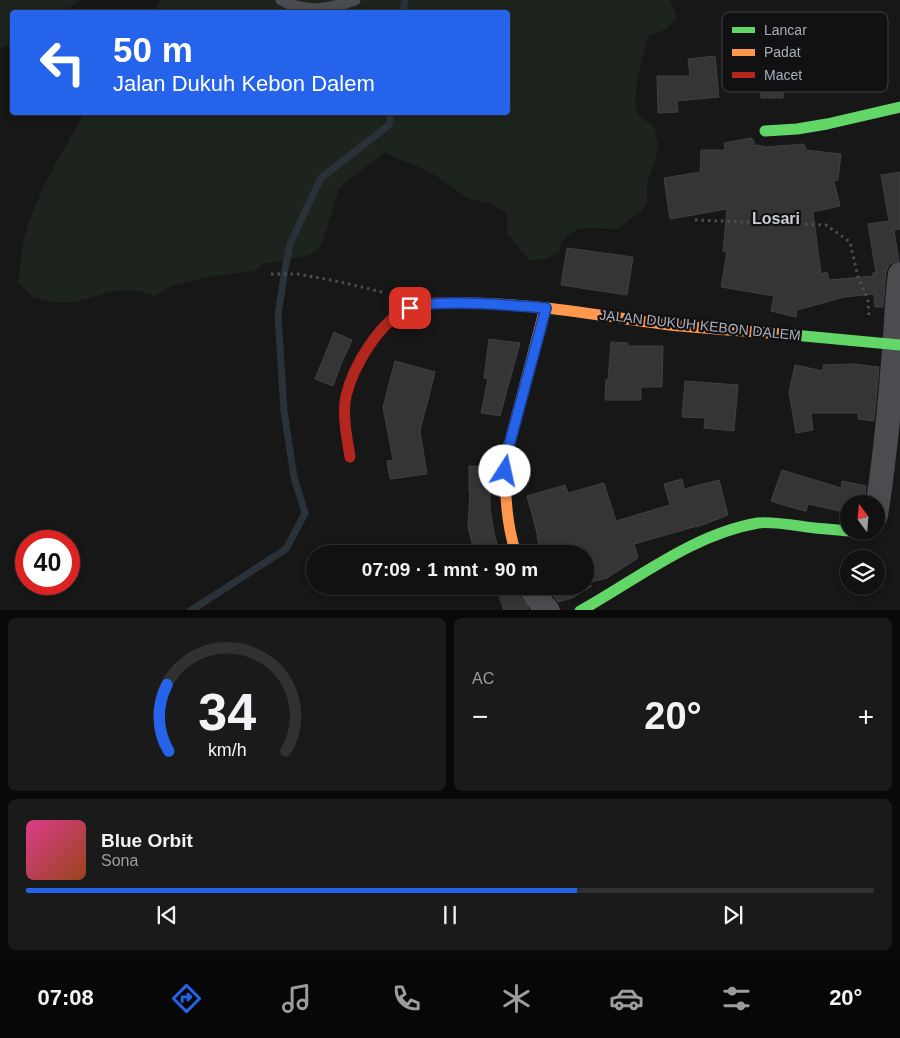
<!DOCTYPE html>
<html lang="id">
<meta charset="utf-8">
<style>
:root{--surface:#111;--page:#1a1a1a;--text:#f1f3f6;--muted:#9c9d9f;--line:#303131;--accent:#2563eb}
body{margin:0;font-family:Arial,sans-serif;background:var(--page);color:var(--text);height:100vh;display:flex;flex-direction:column;font-size:19px;white-space:nowrap}
*{box-sizing:border-box;margin:0}
p{font-size:16px;color:var(--muted)}
.icon{flex:none;width:28px;height:28px;fill:none;stroke:currentColor;stroke-width:2;stroke-linecap:round;stroke-linejoin:round}
.map{position:relative;height:610px;overflow:hidden}
.side{display:flex;flex-direction:column;gap:8px;padding:8px;background:#090909;flex:1}
.side>*{flex:none}
.guide{position:absolute;left:10px;top:10px;width:500px;height:105px;border-radius:5px;box-shadow:0 2px 8px #0003,0 0 0 1px var(--line);background:#2563eb;color:#fff;overflow:hidden}
.needle{width:32px;rotate:344deg}
.fabs{position:absolute;left:840px;top:495px;display:grid;gap:10px}
.fabs a{display:grid;place-items:center;width:45px;height:45px;border-radius:50%;background:var(--surface);box-shadow:0 2px 8px #0003,0 0 0 1px var(--line);font-size:25px}
.speed{position:absolute;left:15px;top:530px;display:flex;gap:10px;font-size:25px;font-weight:700;text-align:center}
.speed>*{display:grid;place-content:center;width:65px;height:65px;border-radius:50%;background:var(--surface);box-shadow:0 2px 8px #0003,0 0 0 1px var(--line);line-height:1}
.speed .limit{border:8px solid #d22;background:#fff;color:#111}
.pin{position:absolute;display:grid;place-items:center;width:42px;height:42px;color:#fff;margin:-21px;border-radius:10px;box-shadow:0 2px 8px #0006}
.me{position:absolute;width:55px;margin:-28px;rotate:10deg;stroke-linejoin:round;filter:drop-shadow(0 0 4px #0008)}
.turn{display:flex;align-items:center;gap:18px;height:105px;padding:0 20px;font-size:22px}
.turn .icon{width:65px;height:65px;stroke-width:2.5}
.turn b{display:block;font-size:35px;line-height:42px}
.big{font-size:38px;font-weight:700;line-height:1.1}
.side .tile{flex:1;display:flex;flex-direction:column;justify-content:center;gap:8px;min-width:0;padding:0 18px;border-radius:8px;background:var(--page)}
.side .dial{align-items:center;gap:0}
.dial svg{height:130px;overflow:visible;fill:none;stroke:var(--line);stroke-width:7;stroke-linecap:round;text-anchor:middle}
.dial text{fill:var(--text);stroke:none}
.song{display:flex;align-items:center;gap:15px}
.cover{width:60px;height:60px;border-radius:8px;background:linear-gradient(135deg,hsl(330 70% 55%),hsl(20 70% 35%))}
.played{height:5px;border-radius:2px;background:linear-gradient(90deg,var(--accent) 65%,var(--line) 65%)}
.keys{display:flex;justify-content:space-around;direction:ltr}
.heat{display:flex;justify-content:space-between;align-items:center;font-size:28px;direction:ltr}
.side .tiles{flex:1;display:grid;gap:8px;grid-template-columns:1fr 1fr}
.tile:last-child{grid-column:span 2}
.trip{position:absolute;left:306px;top:545px;width:288px;height:50px;border-radius:25px;background:var(--surface);box-shadow:0 2px 8px #0003,0 0 0 1px var(--line);font-weight:700;line-height:50px;text-align:center}
.tabs{display:flex;height:80px;justify-content:space-around;align-items:center;background:#070707;color:var(--muted)}
.tabs .icon{width:35px;height:35px}
.tabs .active{color:var(--accent)}
.tabs b{font-size:22px;color:var(--text)}
.map>svg:first-child{display:block}
</style>
<div class="map">
<svg width="900" height="611" viewBox="0 0 900 611">
<rect width="100%" height="100%" fill="#171717"/>
<g fill="#1d241e">
<polygon points="0,0 80,0 64,12 12,12 12,42 0,49"/>
<path d="M160 0H670L677 18 665 30 648 36C644 53 630 97 638 113 641 119 647 122 653 125L658 144 657 153 647 183V203L641 211 618 229 588 228 578 229 568 235 561 243 559 252C548 259 541 260 529 260L507 233V213L489 203 469 199 435 175 417 166 398 159 385 152 339 188 324 238 320 247 310 255 263 264 255 271 215 276 173 285 155 296 136 290 114 291 74 302H53L33 297 18 282 23 243 29 222 45 183 84 113 508 112V12H154Z"/>
</g>
<g fill="none" stroke-linecap="round" stroke-linejoin="round">
<g stroke="#2a3239" stroke-width="7">
<polyline points="403,12 405,0"/>
<polyline points="190,611 286,549 305,513 294,477 284,411 278,315 285,269 290,244 321,178 389,125 391,112"/>
</g>
</g>
<g fill="#353536" stroke="#3f4043">
<polygon points="860,37 871,71 823,86 783,83 783,98 761,98 761,47 786,47 787,42 837,45"/>
<polygon points="715,56 719,97 677,101 678,112 658,113 657,76 690,76 688,59"/>
<polygon points="751,138 754,141 754,146 758,145 766,147 804,144 806,150 841,154 838,180 834,181 840,206 813,212 821,274 827,272 829,280 873,276 873,273 876,273 868,224 889,221 881,175 900,172 900,229 894,230 899,261 894,262 889,265 886,272 883,307 875,307 874,294 845,297 797,310 796,317 771,311 774,296 721,287 727,252 723,251 727,209 670,219 664,178 700,172 701,150 725,150 724,143"/>
<polygon points="567,248 633,257 627,295 561,285"/>
<polygon points="334,332 352,340 341,364 333,386 315,379"/>
<polygon points="489,339 520,343 500,416 481,413 488,379 484,378"/>
<polygon points="611,342 628,343 628,346 663,346 662,387 641,387 641,400 605,400 606,379 608,380"/>
<polygon points="395,361 435,372 420,431 427,474 390,479 387,461 393,460 383,407"/>
<polygon points="853,364 879,367 874,421 858,419 858,413 811,413 813,430 796,433 789,392 795,365 823,371 823,365"/>
<polygon points="685,381 738,385 734,431 704,428 705,418 682,417"/>
<polygon points="469,466 490,467 490,508 494,533 500,554 475,554 468,527 470,492 469,492"/>
<polygon points="782,470 841,488 842,481 866,486 864,504 849,504 849,513 808,504 806,511 797,509 771,501"/>
<polygon points="682,479 684,489 719,480 728,515 697,527 697,526 634,544 638,558 607,578 587,583 588,586 592,586 572,598 558,602 546,586 585,586 585,554 541,554 537,537 538,537 527,496 565,485 568,493 604,483 616,521 670,505 664,484"/>
<polygon points="485,586 515,586 518,594 529,609 524,611 504,611 497,589 487,592"/>
</g>
<g fill="none" stroke-linecap="round" stroke-linejoin="round">
<g stroke="#4d4e52" stroke-width="3" stroke-dasharray="2.5 4" stroke-linecap="butt">
<polyline points="695,220 826,225 850,242 858,277 868,300 869,319"/>
<polyline points="271,274 298,274 341,282 386,293"/>
</g>
<path stroke="#4b4c50" stroke-width="11" d="M281 0C306 14 329 9 355 0"/>
<g stroke="#4b4c50" stroke-width="24">
<path d="M876 515C884 465 889 414 893 362 896 333 896 304 900 274"/>
<polyline points="529,586 537,598 548,611"/>
</g>
<g stroke="#63d668" stroke-width="11">
<polyline points="765,131 797,129 827,124 900,107"/>
<polyline points="783,334 900,345"/>
<path d="M580 611C636 580 693 534 758 523 773 521 798 526 815 528 826 529 838 530 849 531"/>
</g>
<g stroke="#ff974d" stroke-width="11">
<path d="M466 303C534 303 602 316 670 325 707 329 746 331 783 334"/>
<path d="M516 554C506 522 504 491 506 457L545 308"/>
</g>
<path stroke="#b3261e" stroke-width="11" d="M350 457C347 438 342 415 346 396 353 366 380 321 409 308 426 301 447 303 466 303"/>
</g>
<g fill="none" stroke-linecap="round" stroke-linejoin="round">
<defs>
<path id="route" d="M410 308C427 303 443 303 460 303 489 303 517 306 546 308L506 457 505 471"/>
</defs>
<use href="#route" stroke="#184099" stroke-width="12"/>
<use href="#route" stroke="#2563eb" stroke-width="9"/>
</g>
<g text-anchor="middle" stroke-width="4.5" stroke-linejoin="round" paint-order="stroke">
<g font-size="14" fill="#a8adb8" stroke="#111113">
<text transform="translate(700 325) rotate(6)" y="5">JALAN DUKUH KEBON DALEM</text>
</g>
<g font-size="16" font-weight="bold" fill="#c9ccd4" stroke="#111113">
<text x="776" y="224">Losari</text>
</g>
</g>
<rect x="722" y="12" width="166" height="80" rx="8" fill="#111113" stroke="#3e4045" stroke-width="1"/>
<rect x="732" y="27" width="23" height="6" fill="#63d668"/>
<rect x="732" y="49" width="23" height="7" fill="#ff974d"/>
<rect x="732" y="72" width="23" height="6" fill="#b3261e"/>
<g font-size="14" fill="#a8adb8">
<text x="764" y="35">Lancar</text>
<text x="764" y="57">Padat</text>
<text x="764" y="80">Macet</text>
</g>
</svg>
<div class="fabs">
<a><svg class="needle" viewBox="-14 -14 28 28"><path d="M0-13l5 13h-10z" fill="#e53935"/><path d="M0 13l5-13h-10z" fill="#9c9d9f"/></svg></a>
<a><svg class="icon" aria-label="layers" viewBox="0 0 24 24"><path d="M12 4l9 5-9 5-9-5zM3 14l9 5 9-5"/></svg></a>
</div>
<div class="speed"><div class="limit">40</div></div>
<div class="pin" style="left:410px;top:308px;background:#d93025"><svg class="icon" aria-label="arrive" viewBox="0 0 24 24"><path d="M6 21V4h12l-3 4 3 4H6"/></svg></div>
<svg class="me" style="left:505px;top:471px" viewBox="-20 -20 40 40"><circle r="19" fill="#fff"/><path d="M0-13L10 11 0 6-10 11z" fill="#2563eb"/></svg>
<div class="trip">07:09 · 1 mnt · 90 m</div>
<div class="guide">
<div class="turn"><svg class="icon" aria-label="left" viewBox="0 0 24 24"><path d="M17 20v-9H6M10 6l-5 5 5 5"/></svg><div><b>50 m</b>Jalan Dukuh Kebon Dalem</div></div>
</div>
</div>
<section class="side">
<div class="tiles">
<div class="tile dial"><svg viewBox="0 0 100 80">
<path d="M14 69A42 42 0 1 1 86 69"/>
<path d="M14 69A42 42 0 0 1 13 28" stroke="#2563eb"/>
<text x="50" y="56" font-size="32" font-weight="700">34</text>
<text x="50" y="72" font-size="11">km/h</text>
</svg></div>
<div class="tile"><p>AC</p>
<div class="heat"><a>−</a><b class="big">20°</b><a>+</a></div>
</div>
<div class="tile">
<div class="song"><i class="cover"></i><div><b>Blue Orbit</b><p>Sona</p></div></div>
<div class="played"></div>
<div class="keys"><svg class="icon" aria-label="previous" viewBox="0 0 24 24"><path d="M18 5L8 12l10 7zM5 5v14"/></svg><svg class="icon" aria-label="pause" viewBox="0 0 24 24"><path d="M8 5v14M16 5v14"/></svg><svg class="icon" aria-label="next" viewBox="0 0 24 24"><path d="M6 5l10 7-10 7zM19 5v14"/></svg></div>
</div>
</div>
</section>
<nav class="tabs">
<b>07:08</b>
<svg class="icon active" aria-label="directions" viewBox="0 0 24 24"><path d="M12 3l9 9-9 9-9-9zM9 14v-3h6M13 9l2 2-2 2"/></svg>
<svg class="icon" aria-label="music" viewBox="0 0 24 24"><path d="M9 18V5l10-2v13"/><circle cx="6" cy="18" r="3"/><circle cx="16" cy="16" r="3"/></svg>
<svg class="icon" aria-label="phone" viewBox="0 0 24 24"><path d="M5 4h4l2 5-3 2q2 4 5 5l2-3 5 2v4C11 20 4 13 5 4z"/></svg>
<svg class="icon" aria-label="climate" viewBox="0 0 24 24"><path d="M12 3v18M4 7l16 10M4 17L20 7"/></svg>
<svg class="icon" aria-label="car" viewBox="0 0 24 24"><path d="M5 17H2v-5l4-1 3-4h7l3 4 3 1v5h-3M9 17h6M6 11h13"/><circle cx="7" cy="17" r="2"/><circle cx="17" cy="17" r="2"/></svg>
<svg class="icon" aria-label="filters" viewBox="0 0 24 24"><path d="M4 7h16M4 17h16"/><circle cx="9" cy="7" r="2"/><circle cx="15" cy="17" r="2"/></svg>
<b>20°</b>
</nav>
